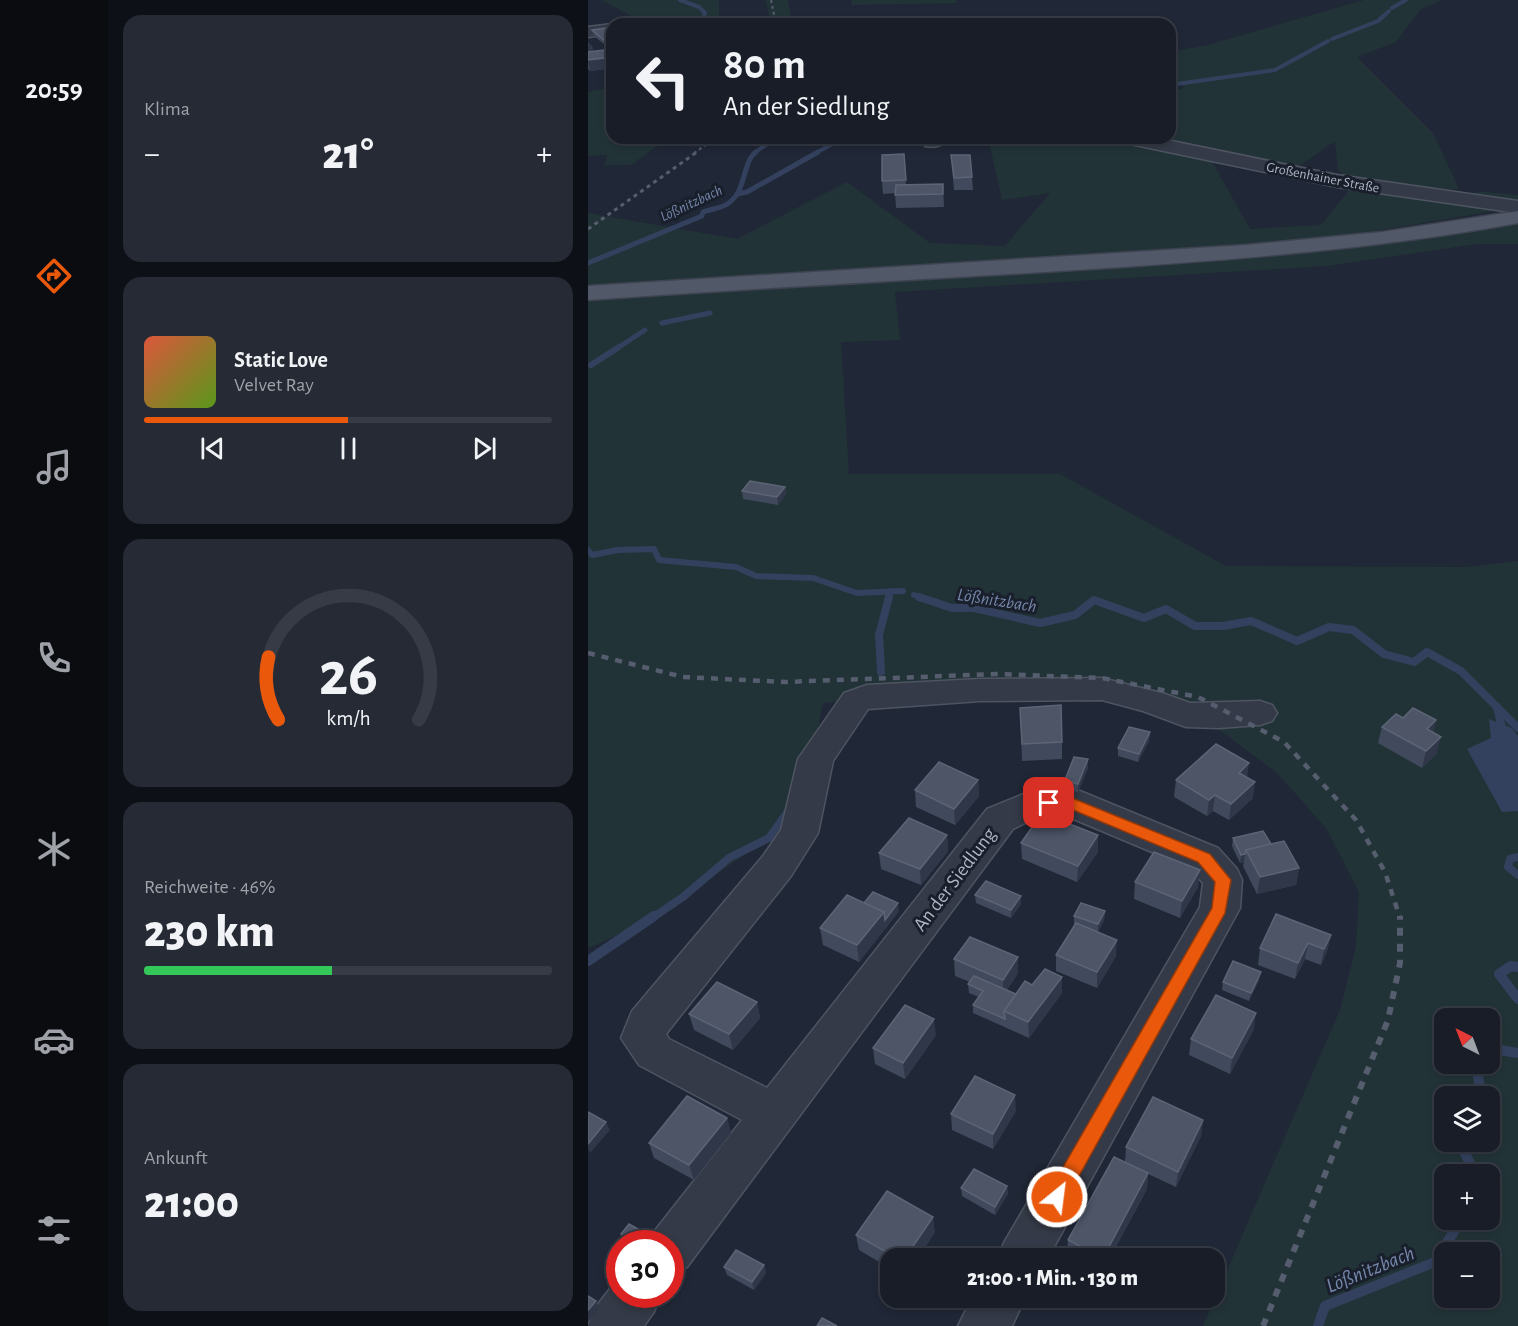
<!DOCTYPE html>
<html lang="de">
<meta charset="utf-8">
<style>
:root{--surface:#181d28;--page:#252a34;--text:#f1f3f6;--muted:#9fa2a8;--line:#363b45;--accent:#ea580c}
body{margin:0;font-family:"Alegreya Sans",sans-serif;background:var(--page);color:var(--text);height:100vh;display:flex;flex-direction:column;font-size:22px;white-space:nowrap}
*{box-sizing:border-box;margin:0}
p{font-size:20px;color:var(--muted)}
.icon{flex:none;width:33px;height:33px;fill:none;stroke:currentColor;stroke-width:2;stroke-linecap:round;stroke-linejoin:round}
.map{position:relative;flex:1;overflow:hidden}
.drawer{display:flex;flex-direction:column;gap:15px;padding:15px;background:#0d1016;width:480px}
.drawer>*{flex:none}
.hud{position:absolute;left:18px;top:18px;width:570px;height:126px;border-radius:18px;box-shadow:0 3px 9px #0003,0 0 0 2px var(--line);background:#181d28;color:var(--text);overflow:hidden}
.needle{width:39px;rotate:318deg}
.fabs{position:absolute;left:846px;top:1008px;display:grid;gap:12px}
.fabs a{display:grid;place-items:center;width:66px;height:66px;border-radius:12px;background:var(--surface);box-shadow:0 3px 9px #0003,0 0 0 2px var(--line);font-size:30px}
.speed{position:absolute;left:18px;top:1230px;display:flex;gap:12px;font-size:30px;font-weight:700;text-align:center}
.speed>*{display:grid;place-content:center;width:78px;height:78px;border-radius:50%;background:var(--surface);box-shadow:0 3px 9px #0003,0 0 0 2px var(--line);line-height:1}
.speed .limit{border:9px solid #d22;background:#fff;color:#111}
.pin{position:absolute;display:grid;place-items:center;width:51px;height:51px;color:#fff;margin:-26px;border-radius:12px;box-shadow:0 3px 9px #0006}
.me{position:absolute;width:66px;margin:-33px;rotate:29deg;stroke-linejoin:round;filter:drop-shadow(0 0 4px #0008)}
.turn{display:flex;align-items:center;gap:21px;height:126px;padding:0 18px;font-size:27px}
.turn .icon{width:78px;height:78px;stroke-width:2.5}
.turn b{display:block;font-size:42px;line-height:51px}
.big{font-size:45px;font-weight:800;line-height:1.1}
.drawer .card{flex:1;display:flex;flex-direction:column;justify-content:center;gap:9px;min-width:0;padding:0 21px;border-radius:18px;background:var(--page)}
.drawer .dial{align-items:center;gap:0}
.dial svg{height:156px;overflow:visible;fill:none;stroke:var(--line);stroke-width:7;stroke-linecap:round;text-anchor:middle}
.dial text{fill:var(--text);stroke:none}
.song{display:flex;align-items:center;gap:18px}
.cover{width:72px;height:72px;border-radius:9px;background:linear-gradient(135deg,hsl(10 70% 55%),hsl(90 70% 35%))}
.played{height:6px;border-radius:3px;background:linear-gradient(90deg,var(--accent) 50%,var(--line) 50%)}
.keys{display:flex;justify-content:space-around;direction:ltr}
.heat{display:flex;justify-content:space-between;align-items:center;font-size:33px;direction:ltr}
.charge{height:9px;border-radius:4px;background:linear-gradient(90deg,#34c759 46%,var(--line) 0)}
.trip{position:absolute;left:292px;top:1248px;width:345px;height:60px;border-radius:18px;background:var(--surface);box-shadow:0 3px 9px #0003,0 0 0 2px var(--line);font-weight:800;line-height:60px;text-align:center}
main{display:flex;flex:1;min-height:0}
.tab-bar{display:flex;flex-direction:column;width:108px;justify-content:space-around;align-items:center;background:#0a0c10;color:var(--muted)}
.tab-bar .icon{width:42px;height:42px}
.tab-bar .on{color:var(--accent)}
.tab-bar b{font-size:27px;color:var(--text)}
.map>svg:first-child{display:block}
</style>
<main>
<nav class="tab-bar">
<b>20:59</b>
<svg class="icon on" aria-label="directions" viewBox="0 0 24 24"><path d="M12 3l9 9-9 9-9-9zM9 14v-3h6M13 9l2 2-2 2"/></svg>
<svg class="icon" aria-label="music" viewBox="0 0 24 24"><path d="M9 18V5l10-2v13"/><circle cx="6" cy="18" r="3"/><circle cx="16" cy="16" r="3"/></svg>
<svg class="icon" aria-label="phone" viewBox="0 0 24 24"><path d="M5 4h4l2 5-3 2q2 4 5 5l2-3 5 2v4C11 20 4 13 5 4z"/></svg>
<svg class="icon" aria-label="climate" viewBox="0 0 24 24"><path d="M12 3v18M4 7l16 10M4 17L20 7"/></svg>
<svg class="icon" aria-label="car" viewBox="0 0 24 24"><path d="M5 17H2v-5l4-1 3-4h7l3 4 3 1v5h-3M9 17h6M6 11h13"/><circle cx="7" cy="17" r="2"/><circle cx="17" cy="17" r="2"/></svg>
<svg class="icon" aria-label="filters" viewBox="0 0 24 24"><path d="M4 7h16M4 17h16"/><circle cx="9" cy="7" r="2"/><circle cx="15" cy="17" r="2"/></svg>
</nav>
<section class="drawer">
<div class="card"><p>Klima</p>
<div class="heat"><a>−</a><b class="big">21°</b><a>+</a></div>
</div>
<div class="card">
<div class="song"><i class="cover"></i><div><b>Static Love</b><p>Velvet Ray</p></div></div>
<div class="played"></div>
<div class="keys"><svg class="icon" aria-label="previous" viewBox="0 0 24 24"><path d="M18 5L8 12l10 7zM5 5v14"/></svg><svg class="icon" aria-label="pause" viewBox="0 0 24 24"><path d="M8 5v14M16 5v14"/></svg><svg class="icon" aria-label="next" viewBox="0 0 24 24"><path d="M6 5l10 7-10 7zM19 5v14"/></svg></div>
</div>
<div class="card dial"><svg viewBox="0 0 100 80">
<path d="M14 69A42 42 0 1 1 86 69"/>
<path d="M14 69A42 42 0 0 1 9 37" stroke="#ea580c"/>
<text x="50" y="56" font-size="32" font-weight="700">26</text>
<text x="50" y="72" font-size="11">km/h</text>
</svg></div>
<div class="card"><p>Reichweite · 46%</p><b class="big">230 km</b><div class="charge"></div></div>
<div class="card"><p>Ankunft</p><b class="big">21:00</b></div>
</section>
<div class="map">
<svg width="930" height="1326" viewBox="0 0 930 1326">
<rect width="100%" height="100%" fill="#202736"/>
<g fill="#223337" fill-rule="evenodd">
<polygon points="14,0 131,0 131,24 73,24 49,19"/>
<polygon points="178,0 200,0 204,24 183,24"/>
<polygon points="264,0 368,0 370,3 263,5"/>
<polygon points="776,0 854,0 832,10 808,42 769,57 845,133 871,189 844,190 757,178 750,169 747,141 710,167 570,138 582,138 582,89 594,89 596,86 582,81 582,52 620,45"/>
<polygon points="24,87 24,138 80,138 43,165 17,165 19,155 0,156 0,92"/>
<path d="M400 138H522L622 158 662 229 733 225 763 188 880 205 889 191 930 195V207L745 238 441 261 386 262 351 276 650 257 840 236 930 220V244H889L738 266 307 292 312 340 253 342 261 474H472L638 566 881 567 930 561V1326H615L752 1010 768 947 771 892 738 828 689 773 637 734 585 701 498 689 320 694 235 703 211 818 53 925 0 948V213L149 239 259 182 342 243 417 246 462 193 414 200ZM856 1018H902V1064H856ZM856 1096H902V1142H856ZM856 1174H902V1220H856ZM856 1252H902V1298H856Z"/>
</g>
<polygon fill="#34415e" points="901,719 924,728 930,736 930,811 914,812 879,749 903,738"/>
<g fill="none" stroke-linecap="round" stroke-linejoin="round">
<g stroke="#34415e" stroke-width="4">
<polyline points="92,0 111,7 117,13 113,24"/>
<polyline points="804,8 818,0"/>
<polyline points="744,39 790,21 801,11"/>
<polyline points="582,85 687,70 740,41"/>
<polyline points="166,153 188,138"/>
<polyline points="228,153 255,138"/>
</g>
<g stroke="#34415e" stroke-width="5">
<polyline points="149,194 159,192 230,152"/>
<path d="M0 263 114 216 115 212C123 209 136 208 142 202 158 190 155 161 168 152"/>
<polyline points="74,323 122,313"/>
<polyline points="28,349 57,330"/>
</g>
<g stroke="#34415e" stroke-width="6">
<polyline points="3,365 31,347"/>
<polyline points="0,550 4,555 30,550 66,549 71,560 148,567 168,576 225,578 269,593 315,591"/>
<polyline points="326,595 336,598"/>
<polyline points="300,598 302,591"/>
</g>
<g stroke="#34415e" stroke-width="8">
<polyline points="331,597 364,608 386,608 452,623 487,615 506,600 556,618 578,609 607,626 635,626 663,621 709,641 741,627 765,630 796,654 826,662 839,652 873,671 930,728"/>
<polyline points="293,672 291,635 301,597"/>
<polyline points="909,707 915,732"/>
<polyline points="930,857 922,859 920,867 930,875"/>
<polyline points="64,918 95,897 141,858 181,838 201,810"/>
</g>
<g stroke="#34415e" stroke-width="10">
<polyline points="0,961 66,916"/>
<polyline points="930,967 923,966 911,974 930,999"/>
<polyline points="902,1060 912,1050 930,1053"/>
<polyline points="894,1096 889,1072 898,1064"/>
<polyline points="877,1142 874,1147 887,1174"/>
<polyline points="730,1326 737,1306 847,1262 873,1220"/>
</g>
<defs>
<g id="minor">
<polygon points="24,24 24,34 0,37 0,27"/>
<path d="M337 138H361C356 146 346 148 337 146L335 142Z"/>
<polygon points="533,138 569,138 749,175 930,201 930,213 749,187 542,144 535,142"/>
<polygon points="514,678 577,694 602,703 672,701 684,705 689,713 684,721 672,725 630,728 598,727 555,711 514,700 392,701 280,709 245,761 230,833 203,876 78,1034 81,1039 179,1088 399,809 443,791 479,788 492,791 630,848 649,869 654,880 652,908 460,1258 409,1258 417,1241 612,907 615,883 602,868 476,815 449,817 425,829 99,1267 82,1274 82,1244 60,1244 65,1233 154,1120 51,1065 33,1038 44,1011 175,856 193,830 210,759 256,693 279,685 392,679"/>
<polygon points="32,1276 32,1294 73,1294 66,1312 56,1326 0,1326 7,1308"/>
<polygon points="384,1298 437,1298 424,1326 370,1326"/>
</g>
<path id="major" d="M930 211V223C799 247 667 258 534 267 356 279 178 287 0 300V286L658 245 794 232Z"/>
</defs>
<use href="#minor" stroke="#4e5462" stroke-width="3"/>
<use href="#major" stroke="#3d4351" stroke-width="3"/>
<use href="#minor" fill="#343a47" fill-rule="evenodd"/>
<use href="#major" fill="#515867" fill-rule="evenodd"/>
<g stroke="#565d6e" stroke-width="2" stroke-dasharray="3 3" stroke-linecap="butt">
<polyline points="183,0 188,24"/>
<polyline points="106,153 128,138"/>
</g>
<polyline stroke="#565d6e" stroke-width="3" stroke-dasharray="4 4" stroke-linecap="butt" points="0,229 109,152"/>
<polyline stroke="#565d6e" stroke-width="4.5" stroke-dasharray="7 7" stroke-linecap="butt" points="0,653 95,677 197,682 410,674 514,678 610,697 696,742 768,820 797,872 812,918"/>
<polyline stroke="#565d6e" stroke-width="6" stroke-dasharray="8 8" stroke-linecap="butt" points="675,1326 800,1020 812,963 812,916"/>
</g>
<g fill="#414a5c">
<polygon points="4,30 24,33 24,68 2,71 0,69 0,42 5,52 22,49 6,36"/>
<polygon points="316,154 318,185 355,184 356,207 308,208 307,193 295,194 294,181"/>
<polygon points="363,155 384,177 385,190 366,190"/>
<polygon points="197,487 198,494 190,505 155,499 154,491"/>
<polygon points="432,708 474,742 474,759 434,761"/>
<polygon points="815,718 848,720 845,732 849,753 834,768 790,743 794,727"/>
<polygon points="562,732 561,741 550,762 530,756 530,748"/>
<polygon points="500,759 500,768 490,792 477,789 477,780"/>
<polygon points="659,777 665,798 641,820 625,811 619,816 586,797 588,780"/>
<polygon points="390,780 391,796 367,825 328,807 327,790"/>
<polygon points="359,835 360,851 333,885 293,869 291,853"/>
<polygon points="510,835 510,852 489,882 434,859 433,843"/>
<polygon points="645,838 683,844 711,868 708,885 669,894 655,866 656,862 652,863 644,846"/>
<polygon points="547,882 610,887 592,918 546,899"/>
<polygon points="387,895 433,904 423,918 388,903"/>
<polygon points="276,903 311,911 271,962 235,945 232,928"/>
<polygon points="517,911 516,920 510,932 528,956 509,988 468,971 468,955 487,924 486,924 486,916"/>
<polygon points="743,935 739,951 733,965 717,959 707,979 670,965 672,948"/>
<polygon points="366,959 430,973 419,990 428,994 444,985 474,977 474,993 441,1038 385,1013 385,1005 391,997 381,993 380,984 382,982 367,976"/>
<polygon points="671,980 661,1001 634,990 635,982"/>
<polygon points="169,1002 172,1018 145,1050 106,1030 101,1014"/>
<polygon points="666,1029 642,1074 601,1055 603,1039"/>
<polygon points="348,1035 317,1079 287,1064 285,1048"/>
<polygon points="428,1111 405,1149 364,1130 363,1114"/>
<polygon points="139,1118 143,1133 106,1180 66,1158 61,1143"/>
<polygon points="615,1120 613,1136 588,1187 560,1174 559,1189 522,1258 474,1258 479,1252 480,1240 537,1162 538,1147"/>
<polygon points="419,1186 420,1194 407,1215 374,1196 373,1188"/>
<polygon points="347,1232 330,1258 303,1258 303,1269 271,1250 268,1235"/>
<polygon points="33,1234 55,1238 50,1244 39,1244 36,1242"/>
<polygon points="176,1265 178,1273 166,1290 139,1275 136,1267"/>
<polygon points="471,1298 498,1298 492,1308"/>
</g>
<g fill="#2f3748">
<polygon points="0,45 4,45 6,56 0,57"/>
<polygon points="24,57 24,68 2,71 0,60"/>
<polygon points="197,487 198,494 190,505 189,497"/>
<polygon points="848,720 844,736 839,729"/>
<polygon points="562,732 561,741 550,762 551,754"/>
<polygon points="853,737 849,753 834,768 838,751"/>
<polygon points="500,759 500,768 490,792 490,784"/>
<polygon points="661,763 659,779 651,773"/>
<polygon points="390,780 391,796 367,825 366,809"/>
<polygon points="667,782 665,798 641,820 643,804"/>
<polygon points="627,795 625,811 619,816 621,800"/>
<polygon points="359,835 360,851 333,885 332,869"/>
<polygon points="510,835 510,852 489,882 490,866"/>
<polygon points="657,854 656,862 652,863 653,855"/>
<polygon points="711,868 708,885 669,894 672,877"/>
<polygon points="612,870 610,887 592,918 594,901"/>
<polygon points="433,896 433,904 423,918 423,910"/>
<polygon points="310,903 311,911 271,962 269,945 296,912"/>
<polygon points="517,911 516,920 510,932 510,924"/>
<polygon points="743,935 739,951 733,965 736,949"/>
<polygon points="529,940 528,956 509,988 509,972"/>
<polygon points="720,943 717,959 707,979 710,963"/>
<polygon points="430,957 430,973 415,997 415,980"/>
<polygon points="673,972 671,980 661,1001 663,993"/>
<polygon points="474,977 474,993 441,1038 440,1022"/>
<polygon points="169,1002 172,1018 145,1050 141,1034"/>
<polygon points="668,1013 666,1029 642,1074 644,1058"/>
<polygon points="346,1019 348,1035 317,1079 315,1063"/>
<polygon points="427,1095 428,1111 405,1149 405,1134"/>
<polygon points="139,1118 143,1133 106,1180 101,1165"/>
<polygon points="615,1120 613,1136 588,1187 590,1172"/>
<polygon points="18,1122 22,1130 2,1153 0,1149 0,1144"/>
<polygon points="560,1173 559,1189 522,1258 515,1258"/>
<polygon points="419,1186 420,1194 407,1215 407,1207"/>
<polygon points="345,1217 347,1232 330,1258 317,1258"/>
<polygon points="52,1230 55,1238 50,1244 45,1244 44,1240"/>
<polygon points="176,1265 178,1273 166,1290 164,1282"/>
<polygon points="494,1298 498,1298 492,1308 492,1301"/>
<polygon points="8,1301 11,1308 0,1322 0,1310"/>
</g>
<g fill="#4d5567" stroke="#5c6476" stroke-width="1.5">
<polygon points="18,28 24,33 24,47 4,30"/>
<polygon points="24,49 24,57 0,60 0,52"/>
<polygon points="316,154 318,180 294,181 294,155"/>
<polygon points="363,155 382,155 384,177 366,178"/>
<polygon points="355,184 355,194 307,195 308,185"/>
<polygon points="162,481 197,487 189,497 154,491"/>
<polygon points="473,705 474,742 434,744 432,708"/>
<polygon points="825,708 848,720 839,729 853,737 838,751 794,727 808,714 815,718"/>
<polygon points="541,727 562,732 551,754 530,748"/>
<polygon points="628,744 661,763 651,773 667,782 643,804 627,795 621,800 588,780"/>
<polygon points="486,757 500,759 490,784 477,780"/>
<polygon points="351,762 390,780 366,809 327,790"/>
<polygon points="454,813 510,835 490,866 433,843"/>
<polygon points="321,818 359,835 332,869 291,853"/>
<polygon points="675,831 683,844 658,850 657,854 653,855 645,838"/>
<polygon points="696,841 711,868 672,877 658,850"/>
<polygon points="566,852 612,870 594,901 547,882"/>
<polygon points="398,881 433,896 423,910 387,895"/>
<polygon points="285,892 310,903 297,920 296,912 276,903"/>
<polygon points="259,895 296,912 269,945 232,928"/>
<polygon points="493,903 517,911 510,924 486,916"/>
<polygon points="688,914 743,935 736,949 720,943 710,963 672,948"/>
<polygon points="488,923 529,940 509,972 468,955"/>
<polygon points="382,937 430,957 415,980 366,959"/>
<polygon points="645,961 673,972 663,993 635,982"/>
<polygon points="457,969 474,977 440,1022 416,1011 437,981 444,985"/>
<polygon points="386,976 428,994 416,1011 417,1019 385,1005 395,991 380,984"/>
<polygon points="129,982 169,1002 141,1034 101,1014"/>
<polygon points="628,995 668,1013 644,1058 603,1039"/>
<polygon points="317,1005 346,1019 315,1063 285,1048"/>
<polygon points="387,1076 427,1095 405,1134 363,1114"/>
<polygon points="99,1096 139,1118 101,1165 61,1143"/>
<polygon points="565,1097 615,1120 590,1172 538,1147"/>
<polygon points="0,1112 18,1122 0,1144"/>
<polygon points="526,1157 560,1173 515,1258 514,1258 480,1240"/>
<polygon points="386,1169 419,1186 407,1207 373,1188"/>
<polygon points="299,1191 345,1217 317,1258 309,1258 268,1235"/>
<polygon points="41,1224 52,1230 44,1240 33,1234"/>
<polygon points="148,1250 176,1265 164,1282 136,1267"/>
<polygon points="478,1251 492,1258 474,1258"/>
<polygon points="0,1296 8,1301 0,1310"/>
<polygon points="485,1298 494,1298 492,1301"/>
<polygon points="234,1318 249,1326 229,1326"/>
</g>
<polygon fill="#ea580c" stroke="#983908" stroke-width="1.5" points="479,796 622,854 643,880 637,913 476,1203 469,1206 462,1203 459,1197 462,1190 624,908 627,882 610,862 478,807 456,807 453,803 456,799"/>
<g text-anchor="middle" stroke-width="6" stroke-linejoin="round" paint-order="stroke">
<g font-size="14" fill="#aeb4c4" stroke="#191f2b">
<text transform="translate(735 177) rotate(11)" y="5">Großenhainer Straße</text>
</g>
<g font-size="15" font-style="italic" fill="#7688ac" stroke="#191f2b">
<text transform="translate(103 203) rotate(-25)" y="5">Lößnitzbach</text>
</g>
<g font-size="18" font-style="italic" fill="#7688ac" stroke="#191f2b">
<text transform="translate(409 600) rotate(9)" y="6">Lößnitzbach</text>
</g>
<g font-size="20" fill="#aeb4c4" stroke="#191f2b">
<text transform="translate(366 879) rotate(-53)" y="7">An der Siedlung</text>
</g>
<g font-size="21" font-style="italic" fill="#7688ac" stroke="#191f2b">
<text transform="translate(782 1269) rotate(-22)" y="7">Lößnitzbach</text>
</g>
</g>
</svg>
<div class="fabs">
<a><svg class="needle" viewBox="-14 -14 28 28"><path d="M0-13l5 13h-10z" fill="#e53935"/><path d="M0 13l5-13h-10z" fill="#9fa2a8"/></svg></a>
<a><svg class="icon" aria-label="layers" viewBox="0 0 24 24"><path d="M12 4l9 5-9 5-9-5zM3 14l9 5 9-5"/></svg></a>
<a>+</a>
<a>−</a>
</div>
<div class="speed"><div class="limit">30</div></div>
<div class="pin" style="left:461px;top:803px;background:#d93025"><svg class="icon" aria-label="arrive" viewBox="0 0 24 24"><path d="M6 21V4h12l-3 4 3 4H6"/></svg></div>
<svg class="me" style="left:469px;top:1197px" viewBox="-20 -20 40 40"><circle r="17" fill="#ea580c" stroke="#fff" stroke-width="3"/><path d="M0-11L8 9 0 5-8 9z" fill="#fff"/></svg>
<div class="trip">21:00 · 1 Min. · 130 m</div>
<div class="hud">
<div class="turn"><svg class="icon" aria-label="left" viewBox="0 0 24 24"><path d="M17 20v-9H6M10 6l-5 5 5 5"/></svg><div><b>80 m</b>An der Siedlung</div></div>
</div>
</div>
</main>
